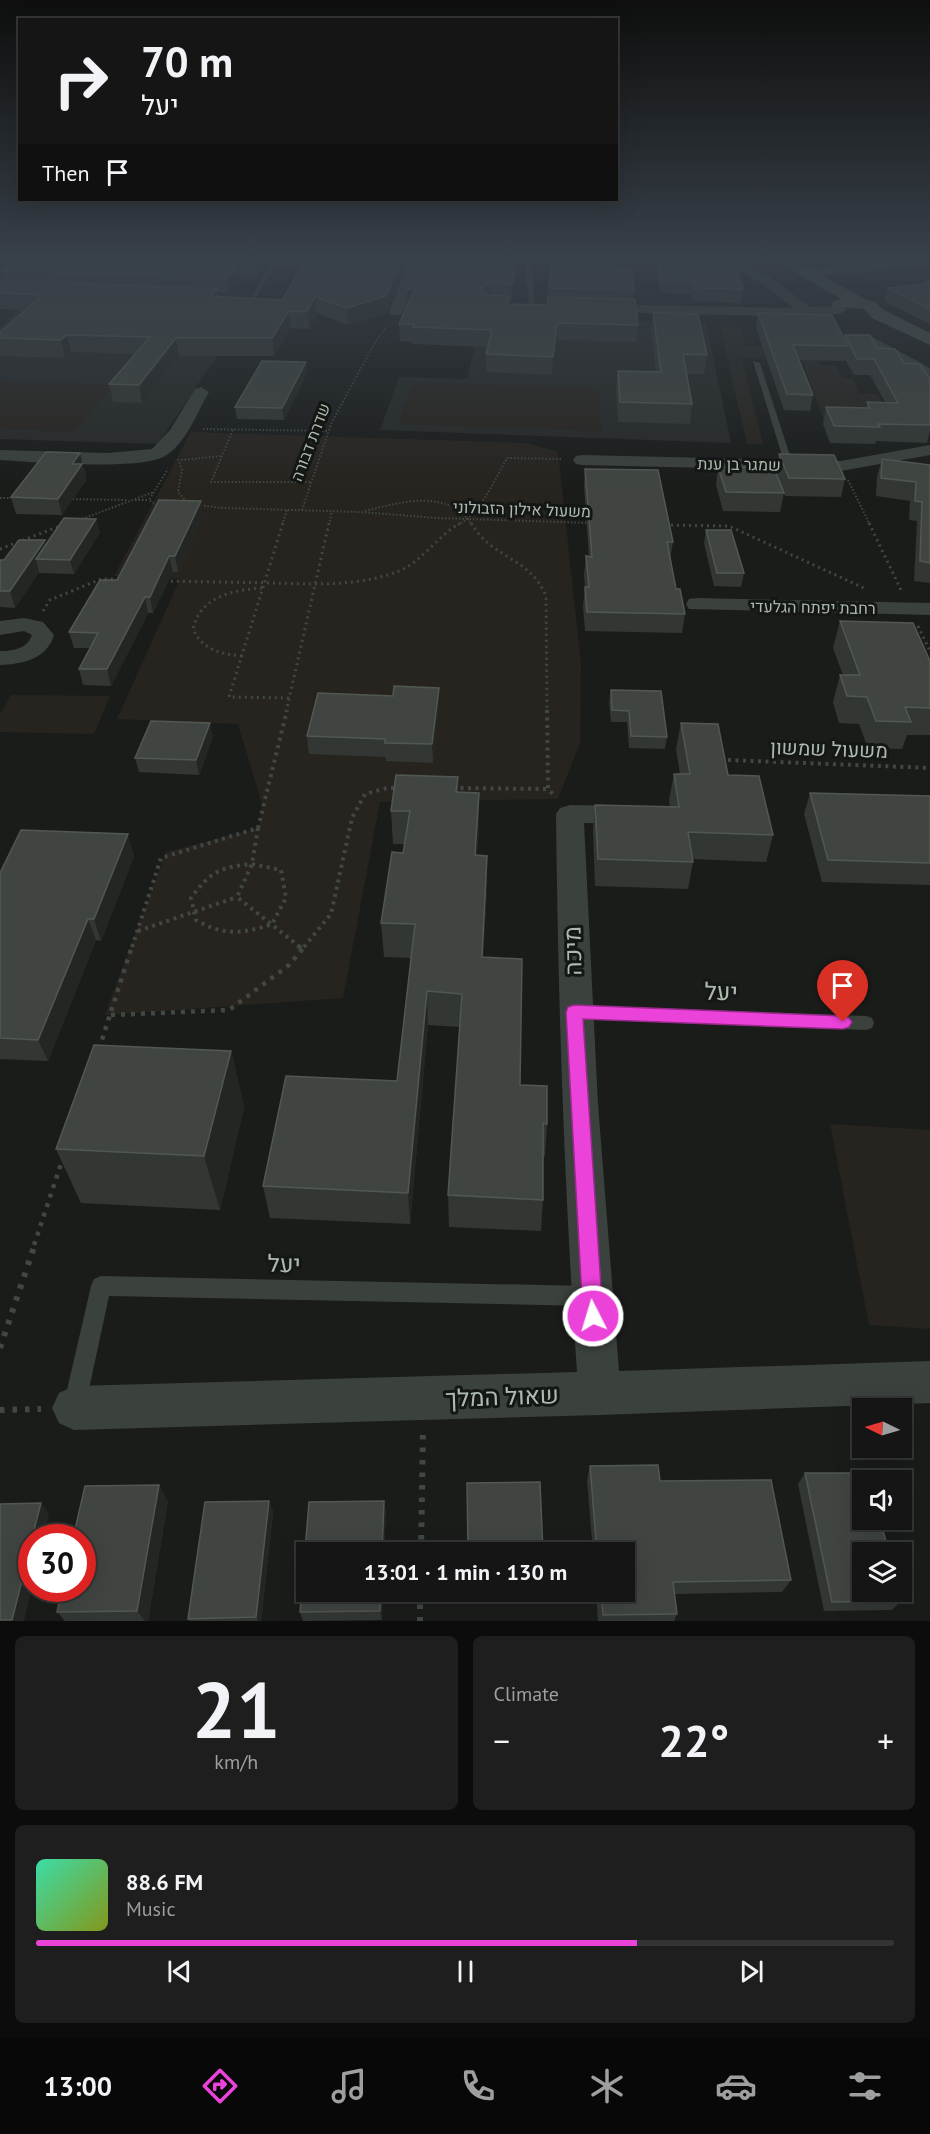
<!DOCTYPE html>
<meta charset="utf-8">
<style>
:root{--surface:#141514;--page:#1d1e1d;--text:#f1f3f6;--muted:#9d9fa0;--line:#333434;--accent:#eb42d9}
body{margin:0;font-family:"PT Sans",Heebo,sans-serif;background:var(--page);color:var(--text);height:100vh;display:flex;flex-direction:column;font-size:22px;white-space:nowrap}
*{box-sizing:border-box;margin:0}
p{font-size:20px;color:var(--muted)}
.icon{flex:none;width:33px;height:33px;fill:none;stroke:currentColor;stroke-width:2;stroke-linecap:round;stroke-linejoin:round}
.map{position:relative;height:1621px;overflow:hidden}
.details{display:flex;flex-direction:column;gap:15px;padding:15px;background:#0b0c0b;flex:1}
.details>*{flex:none}
.guide{position:absolute;left:18px;top:18px;width:600px;height:183px;border-radius:0px;box-shadow:0 6px 24px #0002,0 0 0 2px var(--line);background:#141514;color:var(--text);overflow:hidden}
.needle{width:39px;rotate:275deg}
.tools{position:absolute;left:852px;top:1398px;display:grid;gap:12px}
.tools a{display:grid;place-items:center;width:60px;height:60px;border-radius:0px;background:var(--surface);box-shadow:0 6px 24px #0002,0 0 0 2px var(--line);font-size:30px}
.speed{position:absolute;left:18px;top:1524px;display:flex;gap:12px;font-size:30px;font-weight:700;text-align:center}
.speed>*{display:grid;place-content:center;width:78px;height:78px;border-radius:50%;background:var(--surface);box-shadow:0 6px 24px #0002,0 0 0 2px var(--line);line-height:1}
.speed .limit{border:9px solid #d22;background:#fff;color:#111}
.pin{position:absolute;display:grid;place-items:center;width:51px;height:51px;color:#fff;margin:-62px -26px;border-radius:50% 50% 50% 0;rotate:-45deg;box-shadow:0 0 6px #0007}
.pin .icon{rotate:45deg}
.me{position:absolute;width:66px;margin:-33px;rotate:355deg;stroke-linejoin:round;filter:drop-shadow(0 0 4px #0008)}
.turn{display:flex;align-items:center;gap:21px;height:126px;padding:0 24px;font-size:27px}
.turn .icon{width:78px;height:78px;stroke-width:2.5}
.turn b{display:block;font-size:42px;line-height:51px}
.then{display:flex;align-items:center;height:57px;padding:0 24px;background:#0003;gap:12px;font-size:22px}
.big{font-size:45px;font-weight:600;line-height:1.1}
.details .widget{flex:1;display:flex;flex-direction:column;justify-content:center;gap:9px;min-width:0;padding:0 21px;border-radius:9px;background:var(--page)}
.details .dial{align-items:center;gap:0}
.dial b{font-size:78px;line-height:1}
.song{display:flex;align-items:center;gap:18px}
.cover{width:72px;height:72px;border-radius:9px;background:linear-gradient(135deg,hsl(160 70% 55%),hsl(70 70% 35%))}
.played{height:6px;border-radius:3px;background:linear-gradient(90deg,var(--accent) 70%,var(--line) 70%)}
.keys{display:flex;justify-content:space-around;direction:ltr}
.heat{display:flex;justify-content:space-between;align-items:center;font-size:33px;direction:ltr}
.details .tiles{flex:1;display:grid;gap:15px;grid-template-columns:1fr 1fr}
.widget:last-child{grid-column:span 2}
.trip{position:absolute;left:296px;top:1542px;width:339px;height:60px;border-radius:0px;background:var(--surface);box-shadow:0 6px 24px #0002,0 0 0 2px var(--line);font-weight:600;line-height:60px;text-align:center}
.tab-bar{display:flex;height:96px;justify-content:space-around;align-items:center;background:#080808;color:var(--muted)}
.tab-bar .icon{width:42px;height:42px}
.tab-bar .active{color:var(--accent)}
.tab-bar b{font-size:27px;color:var(--text)}
.map>svg:first-child{display:block}
</style>
<div class="map">
<svg width="930" height="1621" viewBox="0 0 930 1621">
<rect width="100%" height="100%" fill="#1a1c1a"/>
<g fill="#262927">
<polygon points="31,299 251,305 158,444 0,439 0,327"/>
<polygon points="482,316 706,323 731,443 380,430 399,377 467,379"/>
</g>
<g fill="#27241f">
<polygon points="720,327 741,328 746,346 796,347 811,343 820,365 837,365 842,378 853,379 859,393 878,394 887,414 824,421 802,360 742,358 763,444 747,444"/>
<polygon points="0,381 115,385 75,431 0,429"/>
<polygon points="412,382 599,388 601,431 399,424"/>
<polygon points="191,432 527,443 558,452 581,663 580,743 558,799 380,802 343,998 105,1015 166,852 259,828 262,804 238,724 117,719 180,579 114,576"/>
<polygon points="11,695 110,696 94,734 0,732 0,714"/>
<polygon points="830,1124 930,1130 930,1329 869,1325"/>
</g>
<g fill="none" stroke-linecap="round" stroke-linejoin="round">
<g stroke="#414742" stroke-width="2" stroke-dasharray="1.5 2" stroke-linecap="butt">
<polyline points="203,429 328,431"/>
<polyline points="233,430 211,482 312,482"/>
<polyline points="178,459 182,470 178,492 187,502"/>
<polyline points="181,460 222,456"/>
<polyline points="848,480 870,525"/>
<polyline points="0,498 16,498"/>
<polyline points="69,499 127,500"/>
<polyline points="135,500 149,500"/>
<polyline points="197,505 223,508 360,512 437,518 591,523"/>
<polyline points="160,507 149,500 168,469"/>
<polyline points="302,510 331,424 374,344 388,324"/>
<path d="M365 511C401 502 448 488 472 525"/>
<polyline points="79,520 154,492"/>
<polyline points="282,525 287,510"/>
<polyline points="329,525 332,511"/>
<path d="M458 525C481 512 494 481 507 458L563 459"/>
</g>
<g stroke="#414742" stroke-width="3" stroke-dasharray="2 4" stroke-linecap="butt">
<polyline points="283,523 229,697 290,698"/>
<path d="M471 523C493 560 529 556 546 596L547 712"/>
<polyline points="869,523 901,590"/>
<polyline points="665,525 729,526 866,589"/>
<polyline points="0,549 60,526"/>
<path d="M165 581C200 582 236 582 271 583 313 584 359 587 399 571 420 563 438 536 460 523"/>
<polyline points="43,611 50,600 101,579 121,579"/>
<polyline points="918,626 930,651"/>
<path d="M242 656C221 654 202 650 193 629 200 596 234 590 263 588"/>
<polyline points="286,712 329,523"/>
</g>
<g stroke="#414742" stroke-width="4" stroke-dasharray="3 4.5" stroke-linecap="butt">
<polyline points="547,710 548,789 556,797"/>
<polyline points="728,760 930,768"/>
<polyline points="453,788 548,789"/>
<polyline points="258,828 252,864 237,897 300,947"/>
<path d="M252 864 281 870 286 898 272 924C243 934 223 936 196 920L191 898C210 872 220 867 252 864Z"/>
<polyline points="138,931 237,897"/>
<polyline points="132,947 161,858 258,828 287,710"/>
<polyline points="304,947 331,914 352,818 365,794 387,788 398,788"/>
</g>
<g stroke="#414742" stroke-width="4.5" stroke-dasharray="4 6" stroke-linecap="butt">
<polyline points="298,946 302,949"/>
<polyline points="111,1015 229,1010 289,965 305,946"/>
<polyline points="99,1049 132,946"/>
<polyline points="34,1245 63,1158"/>
</g>
<g stroke="#414742" stroke-width="6" stroke-dasharray="4.5 8" stroke-linecap="butt">
<polyline points="0,1348 35,1244"/>
<polyline points="0,1410 41,1409"/>
<polyline points="421,1552 423,1430"/>
<polyline points="420,1592 420,1621"/>
</g>
<g fill="#3b413c" fill-rule="evenodd">
<polygon points="22,259 32,259 9,268 0,275 0,270"/>
<polygon points="274,259 280,259 253,301 249,301"/>
<polygon points="529,263 532,265 535,307 532,309 529,307 526,265"/>
<polygon points="753,361 760,363 793,465 792,467 785,465"/>
<polygon points="576,1005 866,1016 872,1018 874,1023 872,1028 866,1030 576,1019 570,1017 568,1012 570,1007"/>
<polygon points="101,1276 588,1286 595,1289 598,1296 595,1303 588,1306 109,1296 86,1403 83,1411 75,1414 67,1411 64,1403 91,1286 94,1279"/>
</g>
<g fill="#3b413c" fill-rule="evenodd">
<polygon points="409,259 421,259 403,312 401,315 391,315 389,312"/>
<polygon points="721,259 737,259 772,279 810,307 840,306 847,310 840,314 780,316 601,312 594,308 601,304 794,308 764,285"/>
<polygon points="919,259 930,259 930,266 806,277 800,273 806,269"/>
<polygon points="867,334 930,368 930,379 862,341 860,338 862,335"/>
<path d="M201 387 209 392C197 412 186 444 165 456 140 471 33 462 0 460V450L108 453 152 449 170 430 195 389Z"/>
<polygon points="930,445 930,455 841,471 582,465 576,464 573,460 576,456 582,455 841,461"/>
<polygon points="697,598 930,603 930,615 689,609 686,604 689,599"/>
<path d="M24 618 43 622 54 635C47 659 23 664 0 665V651C13 651 27 649 32 635L24 631 0 635V621Z"/>
<path d="M570 805 625 806 635 809 639 815 635 821 625 824 584 823 598 1104 619 1371 930 1361V1403L600 1415 74 1430 59 1423 52 1408 59 1393 74 1386 577 1372C564 1186 558 1000 556 814L560 808Z"/>
</g>
<polygon fill="#49504a" fill-rule="evenodd" points="773,259 792,259 867,300 875,302 884,310 930,333 930,345 872,318 864,309 833,307 831,304 833,301 841,299"/>
</g>
<g fill="#333734">
<polygon points="44,259 272,259 257,277 240,277 228,293 218,292 218,297 282,300 303,266 279,265 278,259 322,259 387,313 348,325 317,313 309,329 290,328 274,356 179,356 142,403 113,402 109,384 135,354 71,352 65,358 0,356 0,332 24,310 0,309 0,280 4,280 1,270"/>
<polygon points="518,259 511,300 509,300 509,304 547,305 549,288 618,269 634,290 633,299 638,325 636,342 557,340 552,375 486,372 486,354 488,347 413,344 413,342 400,341 399,324 407,305 407,290"/>
<polygon points="655,259 720,259 743,289 741,303 693,301 692,294 660,293"/>
<polygon points="925,278 930,278 930,324 884,301 888,288 923,284"/>
<polygon points="653,312 707,355 704,374 686,374 692,404 690,424 618,422 616,390 618,371 656,372 651,330"/>
<polygon points="758,313 844,338 845,335 877,348 930,425 930,431 927,443 876,441 875,444 830,443 823,424 826,407 866,408 867,402 885,402 870,375 854,375 845,359 845,361 799,360 813,395 810,411 784,410 756,328"/>
<polygon points="306,362 307,373 284,420 237,419 235,407"/>
<polygon points="779,454 845,479 841,497 785,496 776,472"/>
<polygon points="882,459 930,465 930,583 914,581 917,521 909,520 910,501 876,496 877,477"/>
<polygon points="718,467 784,493 780,512 723,511 716,485"/>
<polygon points="84,468 86,480 62,515 16,514 11,497"/>
<polygon points="585,469 673,542 670,559 676,589 685,614 682,633 585,631 583,606 585,587 584,575 586,556 589,557 584,486"/>
<polygon points="203,516 178,572 173,572 153,613 148,613 111,686 83,685 79,669 90,648 74,648 69,632 117,580"/>
<polygon points="706,530 744,573 741,587 714,586 704,543"/>
<polygon points="100,532 74,574 39,573 39,572 15,608 0,607 0,560 4,560 45,540 46,544"/>
<polygon points="840,621 930,661 930,735 907,735 902,749 868,748 859,724 839,723 833,702 840,675 843,675 833,648"/>
<polygon points="611,690 667,737 665,749 629,748 627,722 611,722 609,702"/>
<polygon points="439,706 433,763 386,761 386,757 309,754 307,736"/>
<polygon points="681,723 728,775 773,835 766,862 692,859 693,862 688,889 595,886 593,831 595,805 670,807 669,800 674,774 680,774 676,749"/>
<polygon points="213,737 199,775 139,772 135,758"/>
<polygon points="458,777 458,792 479,826 477,856 487,889 483,957 520,1085 547,1124 545,1156 543,1156 543,1200 541,1231 449,1227 448,1195 460,1027 428,1025 410,1224 270,1218 263,1186 397,1081 411,958 384,957 381,923 403,853 405,844 393,844 391,811"/>
<polygon points="810,793 930,796 930,885 822,882 804,814"/>
<polygon points="134,856 101,941 96,940 48,1061 0,1059 0,873"/>
<polygon points="231,1051 244,1107 220,1210 81,1203 56,1149"/>
<polygon points="590,1466 660,1481 791,1580 782,1592 675,1594 677,1614 674,1621 598,1621 596,1592 624,1592 624,1552 593,1552 587,1480"/>
<polygon points="805,1473 901,1601 892,1610 824,1611 798,1484"/>
<polygon points="168,1501 148,1621 65,1621 57,1612"/>
<polygon points="269,1501 273,1512 261,1621 190,1621 188,1619"/>
<polygon points="384,1501 386,1512 384,1552 306,1552 306,1592 383,1592 382,1620 303,1621 300,1612 309,1502"/>
<polygon points="468,1592 546,1592 544,1601 468,1603"/>
</g>
<g fill="#242624">
<polygon points="259,259 272,259 257,277 255,264"/>
<polygon points="401,259 408,259 387,313 348,325 347,308"/>
<polygon points="516,259 518,259 511,300 512,284"/>
<polygon points="835,259 857,259 834,262"/>
<polygon points="239,263 240,277 228,293 227,279"/>
<polygon points="490,283 490,300 482,304 482,288"/>
<polygon points="415,288 407,307 407,290"/>
<polygon points="217,289 219,305 211,296"/>
<polygon points="315,297 317,313 309,329 307,312"/>
<polygon points="289,311 290,328 274,356 272,338"/>
<polygon points="557,323 557,340 552,375 553,357"/>
<polygon points="67,335 71,352 65,358 61,340"/>
<polygon points="176,338 179,356 142,403 139,385"/>
<polygon points="306,362 307,373 284,420 282,408"/>
<polygon points="80,453 86,480 62,515 58,499 72,464"/>
<polygon points="201,501 203,516 178,572 175,556"/>
<polygon points="96,519 100,532 74,574 70,560"/>
<polygon points="45,540 50,556 36,559 39,572 15,608 10,591"/>
<polygon points="169,556 173,572 153,613 150,597"/>
<polygon points="145,597 148,613 111,686 107,669"/>
<polygon points="439,688 439,706 433,763 432,744"/>
<polygon points="210,723 213,737 199,775 196,760"/>
<polygon points="479,793 479,826 475,889 475,855"/>
<polygon points="128,834 134,856 101,941 94,919"/>
<polygon points="487,856 487,889 481,990 482,957"/>
<polygon points="88,919 96,940 48,1061 38,1040"/>
<polygon points="427,991 428,1025 410,1224 408,1193"/>
<polygon points="231,1051 244,1107 220,1210 204,1156"/>
<polygon points="159,1485 168,1501 148,1621 145,1621 137,1611"/>
<polygon points="269,1501 273,1512 261,1621 258,1621 256,1617"/>
<polygon points="384,1501 386,1512 384,1552 382,1552"/>
<polygon points="41,1503 49,1514 44,1538 32,1538"/>
<polygon points="32,1541 32,1588 24,1621 13,1621 12,1620"/>
<polygon points="381,1592 383,1592 382,1620 380,1611"/>
</g>
<g fill="#404541" stroke="#515852" stroke-width="1.5">
<polygon points="15,259 44,260 259,259 255,264 239,263 227,279 1,270"/>
<polygon points="307,259 360,260 361,259 401,259 386,296 347,308 315,297 307,312 289,311 272,338 176,338 139,385 109,384 150,337 67,335 61,340 0,338 0,332 43,295 0,293 0,280 217,289 211,296 282,300"/>
<polygon points="418,259 516,259 512,284 490,283 482,288 482,291 489,295 509,296 508,304 547,305 548,297 635,299 638,325 557,323 553,357 486,354 492,330 413,327 414,324 399,324 415,288 407,290"/>
<polygon points="552,259 617,259 618,269 632,269 634,290 549,288"/>
<polygon points="658,259 720,259 720,261 734,261 743,289 695,288 693,280 661,280"/>
<polygon points="930,283 930,309 888,288"/>
<polygon points="653,312 698,314 707,355 683,354 692,404 620,402 618,371 661,372"/>
<polygon points="758,313 832,315 848,346 793,345 813,395 787,394"/>
<polygon points="845,335 870,335 877,348 895,349 904,363 920,364 930,379 930,425 878,424 880,427 834,426 826,407 870,408 867,402 898,403 874,359 857,359"/>
<polygon points="262,361 306,362 282,408 235,407"/>
<polygon points="46,452 80,453 72,464 82,464 58,499 11,497"/>
<polygon points="779,454 834,455 845,479 789,478"/>
<polygon points="882,459 930,465 930,563 920,561 922,502 915,501 916,482 881,478"/>
<polygon points="718,467 774,468 784,493 726,492"/>
<polygon points="585,469 658,470 673,542 667,542 676,589 680,589 685,614 587,612 585,587 589,587 586,556 592,557"/>
<polygon points="159,500 201,501 175,556 169,556 150,597 145,597 107,669 79,669 98,633 69,632 100,580 117,580"/>
<polygon points="64,518 96,519 70,560 36,559"/>
<polygon points="706,530 731,530 744,573 717,573"/>
<polygon points="19,540 45,540 10,591 0,591 0,560 4,560"/>
<polygon points="840,621 913,623 930,661 930,708 905,707 911,722 876,721 867,697 847,696 840,675 860,675"/>
<polygon points="394,686 439,688 432,744 385,743 385,739 307,736 318,693 393,696"/>
<polygon points="611,690 661,691 667,737 631,736 629,711 612,710"/>
<polygon points="151,721 210,723 196,760 135,758"/>
<polygon points="681,723 718,724 728,775 759,776 773,835 688,832 693,862 598,859 595,805 679,807 674,774 690,774"/>
<polygon points="396,775 458,777 456,792 479,793 475,855 487,856 482,957 522,959 520,1085 547,1086 547,1124 543,1123 543,1200 448,1195 462,994 427,991 408,1193 263,1186 286,1076 397,1081 415,924 381,923 392,852 403,853 410,811 391,811"/>
<polygon points="810,793 930,796 930,863 828,860"/>
<polygon points="21,830 128,834 94,919 88,919 38,1040 0,1038 0,873"/>
<polygon points="94,1045 231,1051 204,1156 56,1149"/>
<polygon points="658,1465 660,1481 771,1480 791,1580 673,1582 677,1614 603,1615 601,1592 624,1592 624,1552 597,1552 590,1466"/>
<polygon points="805,1473 868,1473 870,1480 862,1480 862,1520 880,1520 889,1552 862,1552 862,1592 898,1592 901,1601 832,1602"/>
<polygon points="540,1482 543,1552 468,1552 467,1483"/>
<polygon points="159,1485 137,1611 57,1612 62,1588 82,1588 82,1538 73,1538 85,1486"/>
<polygon points="269,1501 256,1617 188,1619 205,1502"/>
<polygon points="384,1501 382,1552 306,1552 306,1592 381,1592 380,1611 300,1612 309,1502"/>
<polygon points="41,1503 32,1538 32,1541 12,1620 0,1620 0,1504"/>
<polygon points="469,1592 546,1592 469,1593"/>
</g>
<linearGradient id="sky" x2="0" y2="1"><stop stop-color="#0e0f0e"/><stop offset="0.53" stop-color="#384049"/><stop offset="1" stop-color="#384049" stop-opacity="0"/></linearGradient>
<rect width="930" height="486" fill="url(#sky)"/>
<polygon fill="#eb42d9" stroke="#992b8d" stroke-width="1.5" points="574,1005 843,1016 849,1018 852,1022 849,1027 843,1029 583,1019 603,1316 600,1323 593,1326 586,1323 583,1316 566,1012 568,1007"/>
<g text-anchor="middle" stroke-width="6" stroke-linejoin="round" paint-order="stroke">
<g font-size="16" fill="#adbbae" stroke="#141715">
<text transform="translate(310 442) rotate(-69)" y="6">שדרת דבורה</text>
<text transform="translate(739 464) rotate(1)" y="6">שמגר בן ענת</text>
<text transform="translate(522 509) rotate(2)" y="6">משעול אילון הזבולוני</text>
<text transform="translate(813 607) rotate(1)" y="6">רחבת יפתח הגלעדי</text>
</g>
<g font-size="20" fill="#adbbae" stroke="#141715">
<text transform="translate(829 749) rotate(2)" y="7">משעול שמשון</text>
</g>
<g font-size="24" fill="#adbbae" stroke="#141715">
<text transform="translate(573 951) rotate(-91)" y="8">מיכה</text>
<text transform="translate(721 992) rotate(2)" y="8">יעל</text>
<text transform="translate(284 1264) rotate(1)" y="8">יעל</text>
<text transform="translate(502 1397) rotate(-2)" y="8">שאול המלך</text>
</g>
</g>
</svg>
<div class="tools">
<a><svg class="needle" viewBox="-14 -14 28 28"><path d="M0-13l5 13h-10z" fill="#e53935"/><path d="M0 13l5-13h-10z" fill="#9d9fa0"/></svg></a>
<a><svg class="icon" aria-label="sound" viewBox="0 0 24 24"><path d="M4 9h4l5-4v14l-5-4H4zM17 9q2 3 0 6"/></svg></a>
<a><svg class="icon" aria-label="layers" viewBox="0 0 24 24"><path d="M12 4l9 5-9 5-9-5zM3 14l9 5 9-5"/></svg></a>
</div>
<div class="speed"><div class="limit">30</div></div>
<div class="pin" style="left:843px;top:1022px;background:#d93025"><svg class="icon" aria-label="arrive" viewBox="0 0 24 24"><path d="M6 21V4h12l-3 4 3 4H6"/></svg></div>
<svg class="me" style="left:593px;top:1316px" viewBox="-20 -20 40 40"><circle r="17" fill="#eb42d9" stroke="#fff" stroke-width="3"/><path d="M0-11L8 9 0 5-8 9z" fill="#fff"/></svg>
<div class="trip">13:01 · 1 min · 130 m</div>
<div class="guide">
<div class="turn"><svg class="icon" aria-label="right" viewBox="0 0 24 24"><path d="M7 20v-9h11M14 6l5 5-5 5"/></svg><div><b>70 m</b>יעל</div></div>
<div class="then">Then<svg class="icon" aria-label="arrive" viewBox="0 0 24 24"><path d="M6 21V4h12l-3 4 3 4H6"/></svg></div>
</div>
</div>
<section class="details">
<div class="tiles">
<div class="widget dial"><b>21</b><p>km/h</p></div>
<div class="widget"><p>Climate</p>
<div class="heat"><a>−</a><b class="big">22°</b><a>+</a></div>
</div>
<div class="widget">
<div class="song"><i class="cover"></i><div><b>88.6 FM</b><p>Music</p></div></div>
<div class="played"></div>
<div class="keys"><svg class="icon" aria-label="previous" viewBox="0 0 24 24"><path d="M18 5L8 12l10 7zM5 5v14"/></svg><svg class="icon" aria-label="pause" viewBox="0 0 24 24"><path d="M8 5v14M16 5v14"/></svg><svg class="icon" aria-label="next" viewBox="0 0 24 24"><path d="M6 5l10 7-10 7zM19 5v14"/></svg></div>
</div>
</div>
</section>
<nav class="tab-bar">
<b>13:00</b>
<svg class="icon active" aria-label="directions" viewBox="0 0 24 24"><path d="M12 3l9 9-9 9-9-9zM9 14v-3h6M13 9l2 2-2 2"/></svg>
<svg class="icon" aria-label="music" viewBox="0 0 24 24"><path d="M9 18V5l10-2v13"/><circle cx="6" cy="18" r="3"/><circle cx="16" cy="16" r="3"/></svg>
<svg class="icon" aria-label="phone" viewBox="0 0 24 24"><path d="M5 4h4l2 5-3 2q2 4 5 5l2-3 5 2v4C11 20 4 13 5 4z"/></svg>
<svg class="icon" aria-label="climate" viewBox="0 0 24 24"><path d="M12 3v18M4 7l16 10M4 17L20 7"/></svg>
<svg class="icon" aria-label="car" viewBox="0 0 24 24"><path d="M5 17H2v-5l4-1 3-4h7l3 4 3 1v5h-3M9 17h6M6 11h13"/><circle cx="7" cy="17" r="2"/><circle cx="17" cy="17" r="2"/></svg>
<svg class="icon" aria-label="filters" viewBox="0 0 24 24"><path d="M4 7h16M4 17h16"/><circle cx="9" cy="7" r="2"/><circle cx="15" cy="17" r="2"/></svg>
</nav>
